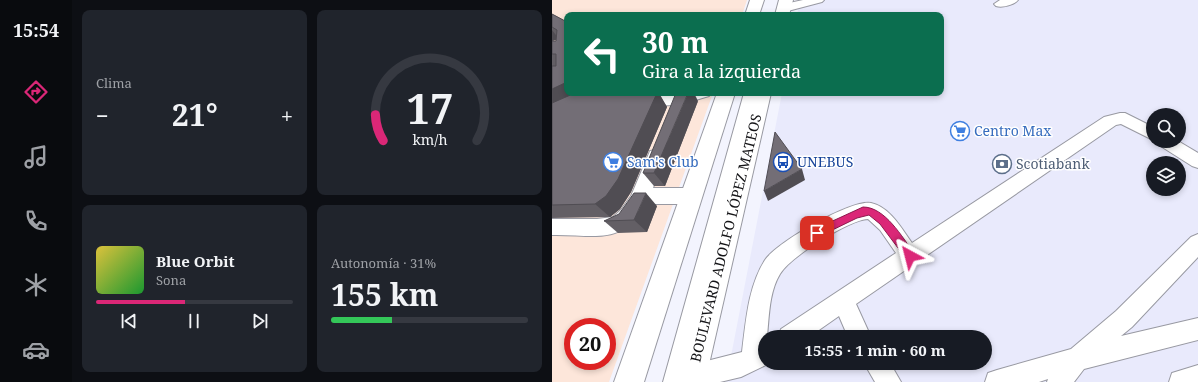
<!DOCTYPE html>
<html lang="es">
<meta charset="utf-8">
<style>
:root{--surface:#171b24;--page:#20242c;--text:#f1f3f6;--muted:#9ea1a6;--line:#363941;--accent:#db2777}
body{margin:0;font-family:"Noto Serif",serif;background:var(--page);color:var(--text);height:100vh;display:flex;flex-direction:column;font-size:15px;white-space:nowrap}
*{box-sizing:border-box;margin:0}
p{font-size:13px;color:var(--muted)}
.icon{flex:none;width:22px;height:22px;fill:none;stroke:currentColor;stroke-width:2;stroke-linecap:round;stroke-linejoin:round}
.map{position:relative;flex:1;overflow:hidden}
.side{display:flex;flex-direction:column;gap:10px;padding:10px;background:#0d0f14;width:480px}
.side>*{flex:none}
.guide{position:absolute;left:12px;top:12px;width:380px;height:84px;border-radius:8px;box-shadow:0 2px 6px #0003;background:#0b6e4f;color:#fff;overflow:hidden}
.tools{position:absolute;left:594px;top:108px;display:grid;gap:8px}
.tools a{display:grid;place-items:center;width:40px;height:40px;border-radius:50%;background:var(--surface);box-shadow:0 2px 6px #0003;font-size:20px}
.speed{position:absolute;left:12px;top:318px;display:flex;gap:8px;font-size:20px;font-weight:700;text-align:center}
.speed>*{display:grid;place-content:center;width:52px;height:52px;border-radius:50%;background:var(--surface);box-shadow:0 2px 6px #0003;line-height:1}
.speed .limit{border:6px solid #d22;background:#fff;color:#111}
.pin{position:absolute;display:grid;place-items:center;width:34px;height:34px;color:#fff;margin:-17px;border-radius:8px;box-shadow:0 2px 6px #0006}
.me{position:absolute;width:44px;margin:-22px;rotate:322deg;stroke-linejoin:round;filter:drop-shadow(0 0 3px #0008)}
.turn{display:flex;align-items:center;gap:14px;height:84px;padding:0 12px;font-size:18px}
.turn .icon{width:52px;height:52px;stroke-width:2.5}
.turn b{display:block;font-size:28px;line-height:34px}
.big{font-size:30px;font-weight:700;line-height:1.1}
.side .card{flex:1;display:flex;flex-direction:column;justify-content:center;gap:6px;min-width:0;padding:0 14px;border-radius:8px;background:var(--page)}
.side .dial{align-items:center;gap:0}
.dial svg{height:104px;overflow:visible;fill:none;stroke:var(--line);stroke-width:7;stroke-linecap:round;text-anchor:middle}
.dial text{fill:var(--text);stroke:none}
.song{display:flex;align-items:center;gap:12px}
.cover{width:48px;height:48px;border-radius:6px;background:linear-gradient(135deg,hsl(50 70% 55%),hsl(130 70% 35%))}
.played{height:4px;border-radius:2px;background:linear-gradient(90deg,var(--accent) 45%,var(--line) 45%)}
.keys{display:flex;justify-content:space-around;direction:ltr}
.heat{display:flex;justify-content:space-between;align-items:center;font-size:22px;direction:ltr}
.charge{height:6px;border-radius:3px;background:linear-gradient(90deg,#34c759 31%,var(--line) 0)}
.side .tiles{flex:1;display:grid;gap:10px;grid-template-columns:repeat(2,1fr)}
.trip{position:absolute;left:206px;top:330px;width:234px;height:40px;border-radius:20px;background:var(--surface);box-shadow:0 2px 6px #0003;font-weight:700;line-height:40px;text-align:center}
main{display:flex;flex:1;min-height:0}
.dock{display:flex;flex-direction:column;width:72px;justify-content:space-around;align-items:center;background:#090b0e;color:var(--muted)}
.dock .icon{width:28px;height:28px}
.dock .selected{color:var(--accent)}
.dock b{font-size:18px;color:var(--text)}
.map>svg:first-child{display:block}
</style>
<main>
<nav class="dock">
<b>15:54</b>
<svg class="icon selected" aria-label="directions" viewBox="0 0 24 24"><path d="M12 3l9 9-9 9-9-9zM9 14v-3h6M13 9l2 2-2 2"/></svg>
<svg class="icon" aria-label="music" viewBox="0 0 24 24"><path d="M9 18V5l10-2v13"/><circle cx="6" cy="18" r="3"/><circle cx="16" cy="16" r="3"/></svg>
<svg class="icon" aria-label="phone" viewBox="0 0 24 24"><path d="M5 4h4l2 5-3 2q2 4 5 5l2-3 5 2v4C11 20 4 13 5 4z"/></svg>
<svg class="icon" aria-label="climate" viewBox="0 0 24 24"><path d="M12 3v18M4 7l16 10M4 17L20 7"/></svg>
<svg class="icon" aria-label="car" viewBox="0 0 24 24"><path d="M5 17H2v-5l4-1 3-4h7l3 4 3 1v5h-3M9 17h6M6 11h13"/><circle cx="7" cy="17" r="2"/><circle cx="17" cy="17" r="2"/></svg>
</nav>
<section class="side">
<div class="tiles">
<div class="card"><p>Clima</p>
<div class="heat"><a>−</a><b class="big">21°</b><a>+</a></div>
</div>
<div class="card dial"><svg viewBox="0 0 100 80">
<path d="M14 69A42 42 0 1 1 86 69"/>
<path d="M14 69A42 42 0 0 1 8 49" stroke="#db2777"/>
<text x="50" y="56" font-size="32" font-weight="700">17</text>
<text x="50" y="72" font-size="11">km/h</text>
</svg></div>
<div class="card">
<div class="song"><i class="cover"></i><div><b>Blue Orbit</b><p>Sona</p></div></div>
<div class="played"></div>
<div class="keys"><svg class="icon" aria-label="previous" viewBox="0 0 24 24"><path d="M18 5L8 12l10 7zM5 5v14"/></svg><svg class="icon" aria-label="pause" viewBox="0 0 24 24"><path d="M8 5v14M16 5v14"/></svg><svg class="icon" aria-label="next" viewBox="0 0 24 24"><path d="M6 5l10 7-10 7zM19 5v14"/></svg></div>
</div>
<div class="card"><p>Autonomía · 31%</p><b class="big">155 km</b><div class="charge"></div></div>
</div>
</section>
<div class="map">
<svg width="646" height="382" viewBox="0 0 646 382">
<rect width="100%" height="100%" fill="#f3f4fe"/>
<path fill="#e9eafc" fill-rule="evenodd" d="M248 0H646V382H174L230 93H389V15H245ZM601 115H627V141H601ZM601 163H627V189H601ZM213 337H433V363H213Z"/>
<path fill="#fde6da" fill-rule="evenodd" d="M0 0H195L190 15H15V93H161L57 382H0ZM21 327H55V361H21Z"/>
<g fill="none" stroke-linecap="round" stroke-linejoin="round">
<defs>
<g id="minor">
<polygon points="251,0 272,0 270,2 232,12 228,11 226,8 228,5"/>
<path d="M448 0H466C462 5 450 8 444 6L442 4Z"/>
<polygon points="134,93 159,93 157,96 127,105 87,106 82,105 80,101 82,97 87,96 127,95"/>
<path d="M192 93H206L139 365 190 352C194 321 196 287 213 260 224 243 299 199 319 203 338 207 350 229 360 243L552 117 568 113H573L601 127V140L569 124 564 125 304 304 319 337H296L287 316 257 337H226L229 329 344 253 328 230 316 219C297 220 238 257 228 274 217 292 217 317 215 337H213V363H218L189 377 168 382H111Z"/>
<polygon points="605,141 626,141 646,153 646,168 640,166 607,145"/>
<path d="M104 150 110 151 112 156 101 188H140L146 191 149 196 146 201 140 204H94C70 247 41 234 0 235V219H45L61 217 69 210 79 196 98 151Z"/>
<polygon points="646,234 646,257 580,327 569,336 646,318 646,340 532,369 522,382 495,382 496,379 487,382 433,382 436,373 445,370 519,349 564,311 639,237"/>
<polygon points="312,363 338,363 349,382 323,382"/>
<polygon points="646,365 646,382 617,382 620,373"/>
</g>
<g id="major">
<polygon points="198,0 212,0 207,15 193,15"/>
<polygon points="227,0 241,0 237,15 223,15"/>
<polygon points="165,93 183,93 92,382 62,382"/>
<polygon points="201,93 219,93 153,382 123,382"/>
</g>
</defs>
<use href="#minor" stroke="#9899a2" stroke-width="2"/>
<use href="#major" stroke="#9899a2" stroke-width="2"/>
<use href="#minor" fill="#fff" fill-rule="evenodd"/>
<use href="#major" fill="#fff" fill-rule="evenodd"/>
</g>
<g fill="#635f65">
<polygon points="0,14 15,22 15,93 121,93 107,94 115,107 79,192 68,209 58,217 0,218 0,41 4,41 5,39 0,41"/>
<polygon points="146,101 113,186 102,186 91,173"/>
<polygon points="105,206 95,232 66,233 52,221"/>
</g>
<g fill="#504d53">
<polygon points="0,30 7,39 0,41"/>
<polygon points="15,82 15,93 31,93 0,110 0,89"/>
<polygon points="105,93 107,93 115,107 79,192 68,209 58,217 43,204"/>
<polygon points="136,93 142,93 146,101 113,186 102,173"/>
<polygon points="250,169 253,180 216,201 212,191"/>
<polygon points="94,193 105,206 95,232 82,220"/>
</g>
<g fill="#736e76" stroke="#504d53">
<polygon points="0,14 15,22 15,82 0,89 0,66 4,66 4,54 0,54 0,41 4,41 5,30 0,27"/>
<polygon points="23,93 105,93 66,179 54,196 43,204 0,205 0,103"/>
<polygon points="124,93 136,93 102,173 91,173"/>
<polygon points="223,132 250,169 212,191"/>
<polygon points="82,193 94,193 82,220 52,221 67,214"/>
</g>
<path fill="#db2777" stroke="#8e194d" d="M311 207C333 207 350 237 362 253L364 256 362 260 358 261 355 260 328 224 317 215 305 218 268 236 265 237 261 236 260 233 261 230Z"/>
<defs>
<symbol id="supermarket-ring" viewBox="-11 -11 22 22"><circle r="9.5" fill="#fff" stroke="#3f7fe0" stroke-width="1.5"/><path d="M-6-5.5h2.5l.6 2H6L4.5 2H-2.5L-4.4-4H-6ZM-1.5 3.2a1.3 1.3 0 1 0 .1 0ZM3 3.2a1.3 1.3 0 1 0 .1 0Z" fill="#3f7fe0"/></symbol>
<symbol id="bus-ring" viewBox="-11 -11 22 22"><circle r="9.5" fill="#fff" stroke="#1a4fb4" stroke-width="1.5"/><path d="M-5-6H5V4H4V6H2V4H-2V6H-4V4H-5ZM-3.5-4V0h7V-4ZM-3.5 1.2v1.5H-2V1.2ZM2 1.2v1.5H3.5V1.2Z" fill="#1a4fb4"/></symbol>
<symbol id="bank-ring" viewBox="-11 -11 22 22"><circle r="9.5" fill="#fff" stroke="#5c6f8a" stroke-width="1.5"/><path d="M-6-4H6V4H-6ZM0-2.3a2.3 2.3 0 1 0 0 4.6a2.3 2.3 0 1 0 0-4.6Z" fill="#5c6f8a"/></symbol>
</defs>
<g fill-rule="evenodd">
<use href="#supermarket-ring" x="397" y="120" width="22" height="22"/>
<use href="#supermarket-ring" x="50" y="151" width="22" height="22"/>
<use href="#bus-ring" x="220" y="151" width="22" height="22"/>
<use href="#bank-ring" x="439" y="153" width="22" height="22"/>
</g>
<g text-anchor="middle" stroke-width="3" stroke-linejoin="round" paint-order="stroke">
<g font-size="14" fill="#366cbe" stroke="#fff" text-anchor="start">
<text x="422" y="136">Centro Max</text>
<text x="75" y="167">Sam's Club</text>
</g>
<g font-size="14" fill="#164399" stroke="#fff" text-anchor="start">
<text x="245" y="167">UNEBUS</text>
</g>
<g font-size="14" fill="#4e5e75" stroke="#fff" text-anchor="start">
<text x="464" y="169">Scotiabank</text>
</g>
<g font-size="14" fill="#141417" stroke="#fff">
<text transform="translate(174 238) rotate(-76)" y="5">BOULEVARD ADOLFO LÓPEZ MATEOS</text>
</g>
</g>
</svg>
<div class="tools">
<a><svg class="icon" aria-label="search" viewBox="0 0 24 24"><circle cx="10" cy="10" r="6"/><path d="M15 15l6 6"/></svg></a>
<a><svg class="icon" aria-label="layers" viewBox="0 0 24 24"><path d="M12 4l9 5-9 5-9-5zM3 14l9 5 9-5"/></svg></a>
</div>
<div class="speed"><div class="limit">20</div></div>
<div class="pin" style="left:265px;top:233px;background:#d93025"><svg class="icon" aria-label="arrive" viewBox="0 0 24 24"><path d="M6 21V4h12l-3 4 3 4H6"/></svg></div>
<svg class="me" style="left:358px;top:256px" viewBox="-20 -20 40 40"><path d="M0-17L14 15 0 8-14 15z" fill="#db2777" stroke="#fff" stroke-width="4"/></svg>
<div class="trip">15:55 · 1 min · 60 m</div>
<div class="guide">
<div class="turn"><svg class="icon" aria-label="left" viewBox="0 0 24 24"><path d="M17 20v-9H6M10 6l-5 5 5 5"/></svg><div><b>30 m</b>Gira a la izquierda</div></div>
</div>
</div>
</main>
